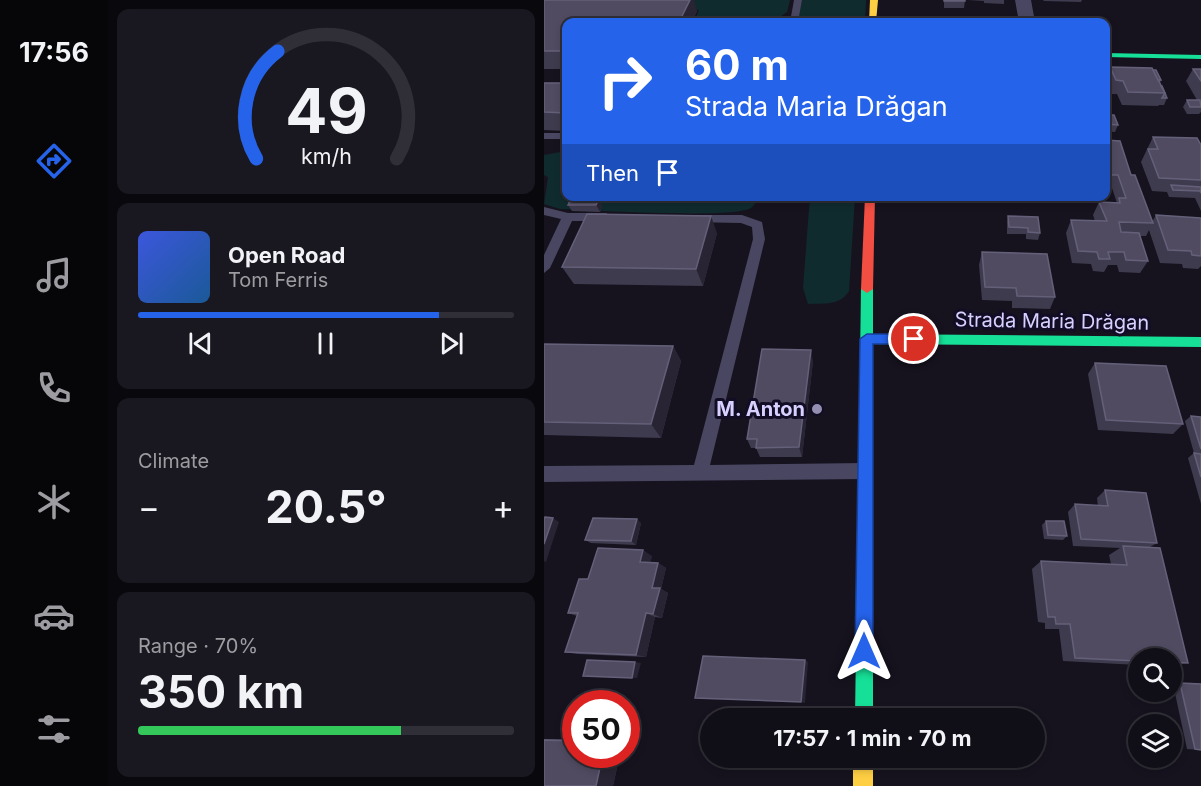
<!DOCTYPE html>
<meta charset="utf-8">
<style>
:root{--surface:#100e17;--page:#191720;--text:#f1f3f6;--muted:#9c9ca1;--line:#302e36;--accent:#2563eb}
body{margin:0;font-family:Inter,sans-serif;background:var(--page);color:var(--text);height:100vh;display:flex;flex-direction:column;font-size:22px;white-space:nowrap}
*{box-sizing:border-box;margin:0}
p{font-size:20px;color:var(--muted)}
.icon{flex:none;width:33px;height:33px;fill:none;stroke:currentColor;stroke-width:2;stroke-linecap:round;stroke-linejoin:round}
.map{position:relative;flex:1;overflow:hidden}
.drawer{display:flex;flex-direction:column;gap:9px;padding:9px;background:#09080d;width:436px}
.drawer>*{flex:none}
.hud{position:absolute;left:18px;top:18px;width:548px;height:183px;border-radius:12px;box-shadow:0 3px 9px #0003,0 0 0 2px var(--line);background:#2563eb;color:#fff;overflow:hidden}
.buttons{position:absolute;left:584px;top:648px;display:grid;gap:12px}
.buttons a{display:grid;place-items:center;width:54px;height:54px;border-radius:50%;background:var(--surface);box-shadow:0 3px 9px #0003,0 0 0 2px var(--line);font-size:30px}
.speed{position:absolute;left:18px;top:690px;display:flex;gap:12px;font-size:30px;font-weight:700;text-align:center}
.speed>*{display:grid;place-content:center;width:78px;height:78px;border-radius:50%;background:var(--surface);box-shadow:0 3px 9px #0003,0 0 0 2px var(--line);line-height:1}
.speed .limit{border:9px solid #d22;background:#fff;color:#111}
.pin{position:absolute;display:grid;place-items:center;width:51px;height:51px;color:#fff;margin:-26px;border:3px solid #fff;border-radius:50%;box-shadow:0 2px 6px #0007}
.me{position:absolute;width:66px;margin:-33px;rotate:0deg;stroke-linejoin:round;filter:drop-shadow(0 0 4px #0008)}
.turn{display:flex;align-items:center;gap:21px;height:126px;padding:0 24px;font-size:27px}
.turn .icon{width:78px;height:78px;stroke-width:2.5}
.turn b{display:block;font-size:42px;line-height:51px}
.then{display:flex;align-items:center;height:57px;padding:0 24px;background:#0003;gap:12px;font-size:22px}
.big{font-size:45px;font-weight:700;line-height:1.1}
.drawer .widget{flex:1;display:flex;flex-direction:column;justify-content:center;gap:9px;min-width:0;padding:0 21px;border-radius:12px;background:var(--page)}
.drawer .dial{align-items:center;gap:0}
.dial svg{height:156px;overflow:visible;fill:none;stroke:var(--line);stroke-width:7;stroke-linecap:round;text-anchor:middle}
.dial text{fill:var(--text);stroke:none}
.song{display:flex;align-items:center;gap:18px}
.cover{width:72px;height:72px;border-radius:9px;background:linear-gradient(135deg,hsl(230 70% 55%),hsl(210 70% 35%))}
.played{height:6px;border-radius:3px;background:linear-gradient(90deg,var(--accent) 80%,var(--line) 80%)}
.keys{display:flex;justify-content:space-around;direction:ltr}
.heat{display:flex;justify-content:space-between;align-items:center;font-size:33px;direction:ltr}
.charge{height:9px;border-radius:4px;background:linear-gradient(90deg,#34c759 70%,var(--line) 0)}
.trip{position:absolute;left:156px;top:708px;width:345px;height:60px;border-radius:30px;background:var(--surface);box-shadow:0 3px 9px #0003,0 0 0 2px var(--line);font-weight:700;line-height:60px;text-align:center}
main{display:flex;flex:1;min-height:0}
.menu{display:flex;flex-direction:column;width:108px;justify-content:space-around;align-items:center;background:#060609;color:var(--muted)}
.menu .icon{width:42px;height:42px}
.menu .current{color:var(--accent)}
.menu b{font-size:27px;color:var(--text)}
.map>svg:first-child{display:block}
</style>
<main>
<nav class="menu">
<b>17:56</b>
<svg class="icon current" aria-label="directions" viewBox="0 0 24 24"><path d="M12 3l9 9-9 9-9-9zM9 14v-3h6M13 9l2 2-2 2"/></svg>
<svg class="icon" aria-label="music" viewBox="0 0 24 24"><path d="M9 18V5l10-2v13"/><circle cx="6" cy="18" r="3"/><circle cx="16" cy="16" r="3"/></svg>
<svg class="icon" aria-label="phone" viewBox="0 0 24 24"><path d="M5 4h4l2 5-3 2q2 4 5 5l2-3 5 2v4C11 20 4 13 5 4z"/></svg>
<svg class="icon" aria-label="climate" viewBox="0 0 24 24"><path d="M12 3v18M4 7l16 10M4 17L20 7"/></svg>
<svg class="icon" aria-label="car" viewBox="0 0 24 24"><path d="M5 17H2v-5l4-1 3-4h7l3 4 3 1v5h-3M9 17h6M6 11h13"/><circle cx="7" cy="17" r="2"/><circle cx="17" cy="17" r="2"/></svg>
<svg class="icon" aria-label="filters" viewBox="0 0 24 24"><path d="M4 7h16M4 17h16"/><circle cx="9" cy="7" r="2"/><circle cx="15" cy="17" r="2"/></svg>
</nav>
<section class="drawer">
<div class="widget dial"><svg viewBox="0 0 100 80">
<path d="M14 69A42 42 0 1 1 86 69"/>
<path d="M14 69A42 42 0 0 1 25 14" stroke="#2563eb"/>
<text x="50" y="56" font-size="32" font-weight="700">49</text>
<text x="50" y="72" font-size="11">km/h</text>
</svg></div>
<div class="widget">
<div class="song"><i class="cover"></i><div><b>Open Road</b><p>Tom Ferris</p></div></div>
<div class="played"></div>
<div class="keys"><svg class="icon" aria-label="previous" viewBox="0 0 24 24"><path d="M18 5L8 12l10 7zM5 5v14"/></svg><svg class="icon" aria-label="pause" viewBox="0 0 24 24"><path d="M8 5v14M16 5v14"/></svg><svg class="icon" aria-label="next" viewBox="0 0 24 24"><path d="M6 5l10 7-10 7zM19 5v14"/></svg></div>
</div>
<div class="widget"><p>Climate</p>
<div class="heat"><a>−</a><b class="big">20.5°</b><a>+</a></div>
</div>
<div class="widget"><p>Range · 70%</p><b class="big">350 km</b><div class="charge"></div></div>
</section>
<div class="map">
<svg width="657" height="786" viewBox="0 0 657 786">
<rect width="100%" height="100%" fill="#16131f"/>
<g fill="#102b2e">
<polygon points="134,0 246,0 243,12 236,17 181,22 150,22 155,10 129,9"/>
<polygon points="258,0 322,0 321,22 253,22"/>
<path d="M22 151V196L214 197C213 201 211 205 207 208 189 219 46 210 16 209L0 204 4 177 0 175V155Z"/>
<path d="M266 196 311 197 305 291C296 306 280 303 264 304L259 288Z"/>
</g>
<g fill="none" stroke-linecap="round" stroke-linejoin="round">
<g fill="#494661" fill-rule="evenodd">
<polygon points="250,0 258,0 254,22 246,22"/>
<rect x="0" y="133" width="22" height="6"/>
<polygon points="0,207 24,213 62,213 68,217 62,221 28,221 6,268 0,273 0,255 17,219 0,215"/>
<polygon points="149,215 198,215 218,222 221,239 166,465 321,463 327,466 329,471 327,476 321,479 0,482 0,466 150,465 209,239 208,227 197,223 145,222 145,216"/>
</g>
<polygon fill="#494661" fill-rule="evenodd" points="471,0 487,0 491,22 475,22"/>
<g fill="#16e098" fill-rule="evenodd">
<polygon points="561,53 657,55 657,59 561,57"/>
<polygon points="323,285 329,289 329,334 657,337 657,347 329,344 329,718 311,718 317,289"/>
</g>
<g fill="#ffcf43" fill-rule="evenodd">
<polygon points="326,0 334,0 332,22 325,22"/>
<rect x="309" y="758" width="20" height="28"/>
</g>
<polygon fill="#f24e42" fill-rule="evenodd" points="321,196 331,196 329,289 323,293 317,289"/>
</g>
<g fill="#3f3b4e">
<polygon points="0,0 153,11 148,22 22,22 22,69 0,69"/>
<polygon points="400,0 421,0 420,8 400,8"/>
<polygon points="424,0 460,0 460,4 440,3 440,1"/>
<polygon points="499,0 538,0 537,2 500,1"/>
<polygon points="566,67 609,70 617,80 616,83 623,98 620,105 615,105 614,106 578,105 573,94 567,94 562,80"/>
<polygon points="649,69 657,69 657,112 655,114 643,114 639,107 643,100 653,100 642,81"/>
<polygon points="0,83 22,83 22,131 0,130"/>
<polygon points="561,115 574,125 571,132 561,131"/>
<polygon points="609,137 657,145 657,211 651,198 625,197 623,192 608,191 597,162"/>
<polygon points="561,140 587,175 608,222 612,215 657,218 657,266 654,269 639,268 638,264 616,263 605,230 602,236 596,236 604,261 596,273 575,272 573,265 564,265 560,272 549,271 547,264 528,263 522,233 527,220 551,221 549,215 555,202 573,203 568,188 561,188"/>
<polygon points="33,196 53,196 58,206 56,212 28,211 24,205 32,199"/>
<polygon points="464,216 496,233 494,240 482,239 482,234 463,234 463,222"/>
<polygon points="173,233 159,286 30,284 18,267"/>
<polygon points="438,252 511,297 506,309 468,308 468,301 438,300 435,265"/>
<polygon points="0,344 129,346 137,361 117,438 0,435"/>
<polygon points="269,361 258,457 216,457 212,448 207,448 203,439"/>
<polygon points="551,363 639,424 629,434 554,430 544,374"/>
<polygon points="647,416 657,417 657,504 644,458 650,453 641,421"/>
<polygon points="561,490 613,543 606,547 644,663 627,666 627,658 594,658 594,665 519,661 515,629 501,629 501,623 494,622 488,569 497,561 567,564 565,555 576,548 529,546 524,512 531,504 554,506 553,498"/>
<polygon points="502,521 523,536 519,540 500,539 498,525"/>
<polygon points="97,523 92,545 47,543 41,540"/>
<polygon points="108,556 106,562 114,563 122,568 117,589 124,593 118,618 111,617 102,657 34,654 21,652 33,616 24,613 44,579"/>
<polygon points="636,683 657,750 643,749 629,684"/>
<polygon points="0,739 32,739 32,754 76,754 69,786 0,786"/>
</g>
<g fill="#282433">
<polygon points="146,0 150,0 153,11 148,22 135,22"/>
<polygon points="50,196 53,196 58,206 56,212 49,199"/>
<polygon points="167,216 173,233 159,286 152,269"/>
<polygon points="129,346 137,361 117,438 107,424"/>
<polygon points="267,350 269,361 258,457 255,447"/>
<polygon points="9,518 15,522 2,562 0,561 0,544"/>
<polygon points="93,519 97,523 92,545 87,541"/>
<polygon points="99,550 108,556 105,568 96,562"/>
<polygon points="114,563 122,568 117,589 124,593 118,618 109,614 108,588"/>
<polygon points="102,613 111,617 102,657 92,655"/>
<polygon points="261,660 264,662 261,703 257,702"/>
<polygon points="91,662 97,663 93,678 88,678"/>
<polygon points="59,754 76,754 69,786 52,786"/>
</g>
<g fill="#504b61" stroke="#65607a" stroke-width="1.5">
<polygon points="0,0 146,0 135,22 22,22 22,51 0,51"/>
<rect x="400" y="0" width="21" height="1"/>
<polygon points="566,67 608,68 621,93 584,92 579,81 572,80"/>
<polygon points="649,69 657,69 657,81"/>
<polygon points="609,70 612,70 617,80 614,80"/>
<polygon points="0,83 22,83 22,113 0,112"/>
<polygon points="617,86 618,86 623,98 618,98 621,93"/>
<polygon points="643,100 656,100 657,107 646,107"/>
<polygon points="561,115 570,115 574,125 562,124 561,120"/>
<polygon points="609,137 653,138 657,145 657,180 615,178 604,149 614,149"/>
<polygon points="561,140 576,141 587,175 591,175 609,223 575,222 577,232 595,233 604,261 582,260 580,252 564,252 566,259 555,259 553,252 534,251 527,220 563,221 555,202 576,203 575,198 582,198 574,175 561,175"/>
<polygon points="627,185 657,187 657,193 656,191 629,190"/>
<polygon points="33,196 50,196 49,199 55,199 52,205 24,205 27,199 32,199"/>
<polygon points="43,214 167,216 152,269 18,267"/>
<polygon points="612,215 657,218 657,256 648,255 647,251 624,250"/>
<polygon points="464,216 494,217 496,233 484,232 484,228 465,227"/>
<polygon points="438,252 503,254 511,297 473,296 472,288 441,287"/>
<polygon points="0,344 129,346 107,424 0,422"/>
<polygon points="218,349 267,350 255,447 212,448 213,439 203,439"/>
<polygon points="551,363 622,366 639,424 562,420"/>
<polygon points="647,416 657,417 657,449"/>
<polygon points="650,453 657,454 657,477"/>
<polygon points="561,490 602,493 613,543 537,539 531,504 564,506"/>
<polygon points="1,517 9,518 0,544 0,519"/>
<polygon points="49,518 93,519 87,541 41,540"/>
<polygon points="502,521 520,521 523,536 504,535"/>
<polygon points="579,546 616,548 644,663 627,662 627,658 594,658 594,661 531,658 526,624 512,624 511,617 504,617 497,561 583,565"/>
<polygon points="54,548 99,550 96,562 114,563 108,588 116,588 109,614 102,613 92,655 21,652 34,613 24,613 35,579 44,579"/>
<polygon points="159,656 261,660 257,702 151,698"/>
<polygon points="43,660 91,662 88,678 39,676"/>
<polygon points="636,683 657,684 657,750 651,749"/>
<polygon points="0,740 32,741 32,754 59,754 52,786 0,786"/>
</g>
<polygon fill="#2563eb" stroke="#184099" stroke-width="1.5" points="323,334 370,334 377,339 370,344 329,344 329,651 327,657 320,660 314,657 311,651 316,339"/>
<circle fill="#948eb1" stroke="#120d25" stroke-width="2" cx="273" cy="409" r="6"/>
<g text-anchor="middle" stroke-width="6" stroke-linejoin="round" paint-order="stroke">
<g font-size="20" fill="#d8d1ff" stroke="#120d25">
<text transform="translate(508 321) rotate(1)" y="7">Strada Maria Drăgan</text>
</g>
<g font-size="20" font-weight="bold" fill="#d8d1ff" stroke="#120d25" text-anchor="end">
<text x="261" y="416">M. Anton</text>
</g>
</g>
</svg>
<div class="buttons">
<a><svg class="icon" aria-label="search" viewBox="0 0 24 24"><circle cx="10" cy="10" r="6"/><path d="M15 15l6 6"/></svg></a>
<a><svg class="icon" aria-label="layers" viewBox="0 0 24 24"><path d="M12 4l9 5-9 5-9-5zM3 14l9 5 9-5"/></svg></a>
</div>
<div class="speed"><div class="limit">50</div></div>
<div class="pin" style="left:370px;top:339px;background:#d93025"><svg class="icon" aria-label="arrive" viewBox="0 0 24 24"><path d="M6 21V4h12l-3 4 3 4H6"/></svg></div>
<svg class="me" style="left:320px;top:651px" viewBox="-20 -20 40 40"><path d="M0-17L14 15 0 8-14 15z" fill="#2563eb" stroke="#fff" stroke-width="4"/></svg>
<div class="trip">17:57 · 1 min · 70 m</div>
<div class="hud">
<div class="turn"><svg class="icon" aria-label="right" viewBox="0 0 24 24"><path d="M7 20v-9h11M14 6l5 5-5 5"/></svg><div><b>60 m</b>Strada Maria Drăgan</div></div>
<div class="then">Then<svg class="icon" aria-label="arrive" viewBox="0 0 24 24"><path d="M6 21V4h12l-3 4 3 4H6"/></svg></div>
</div>
</div>
</main>
